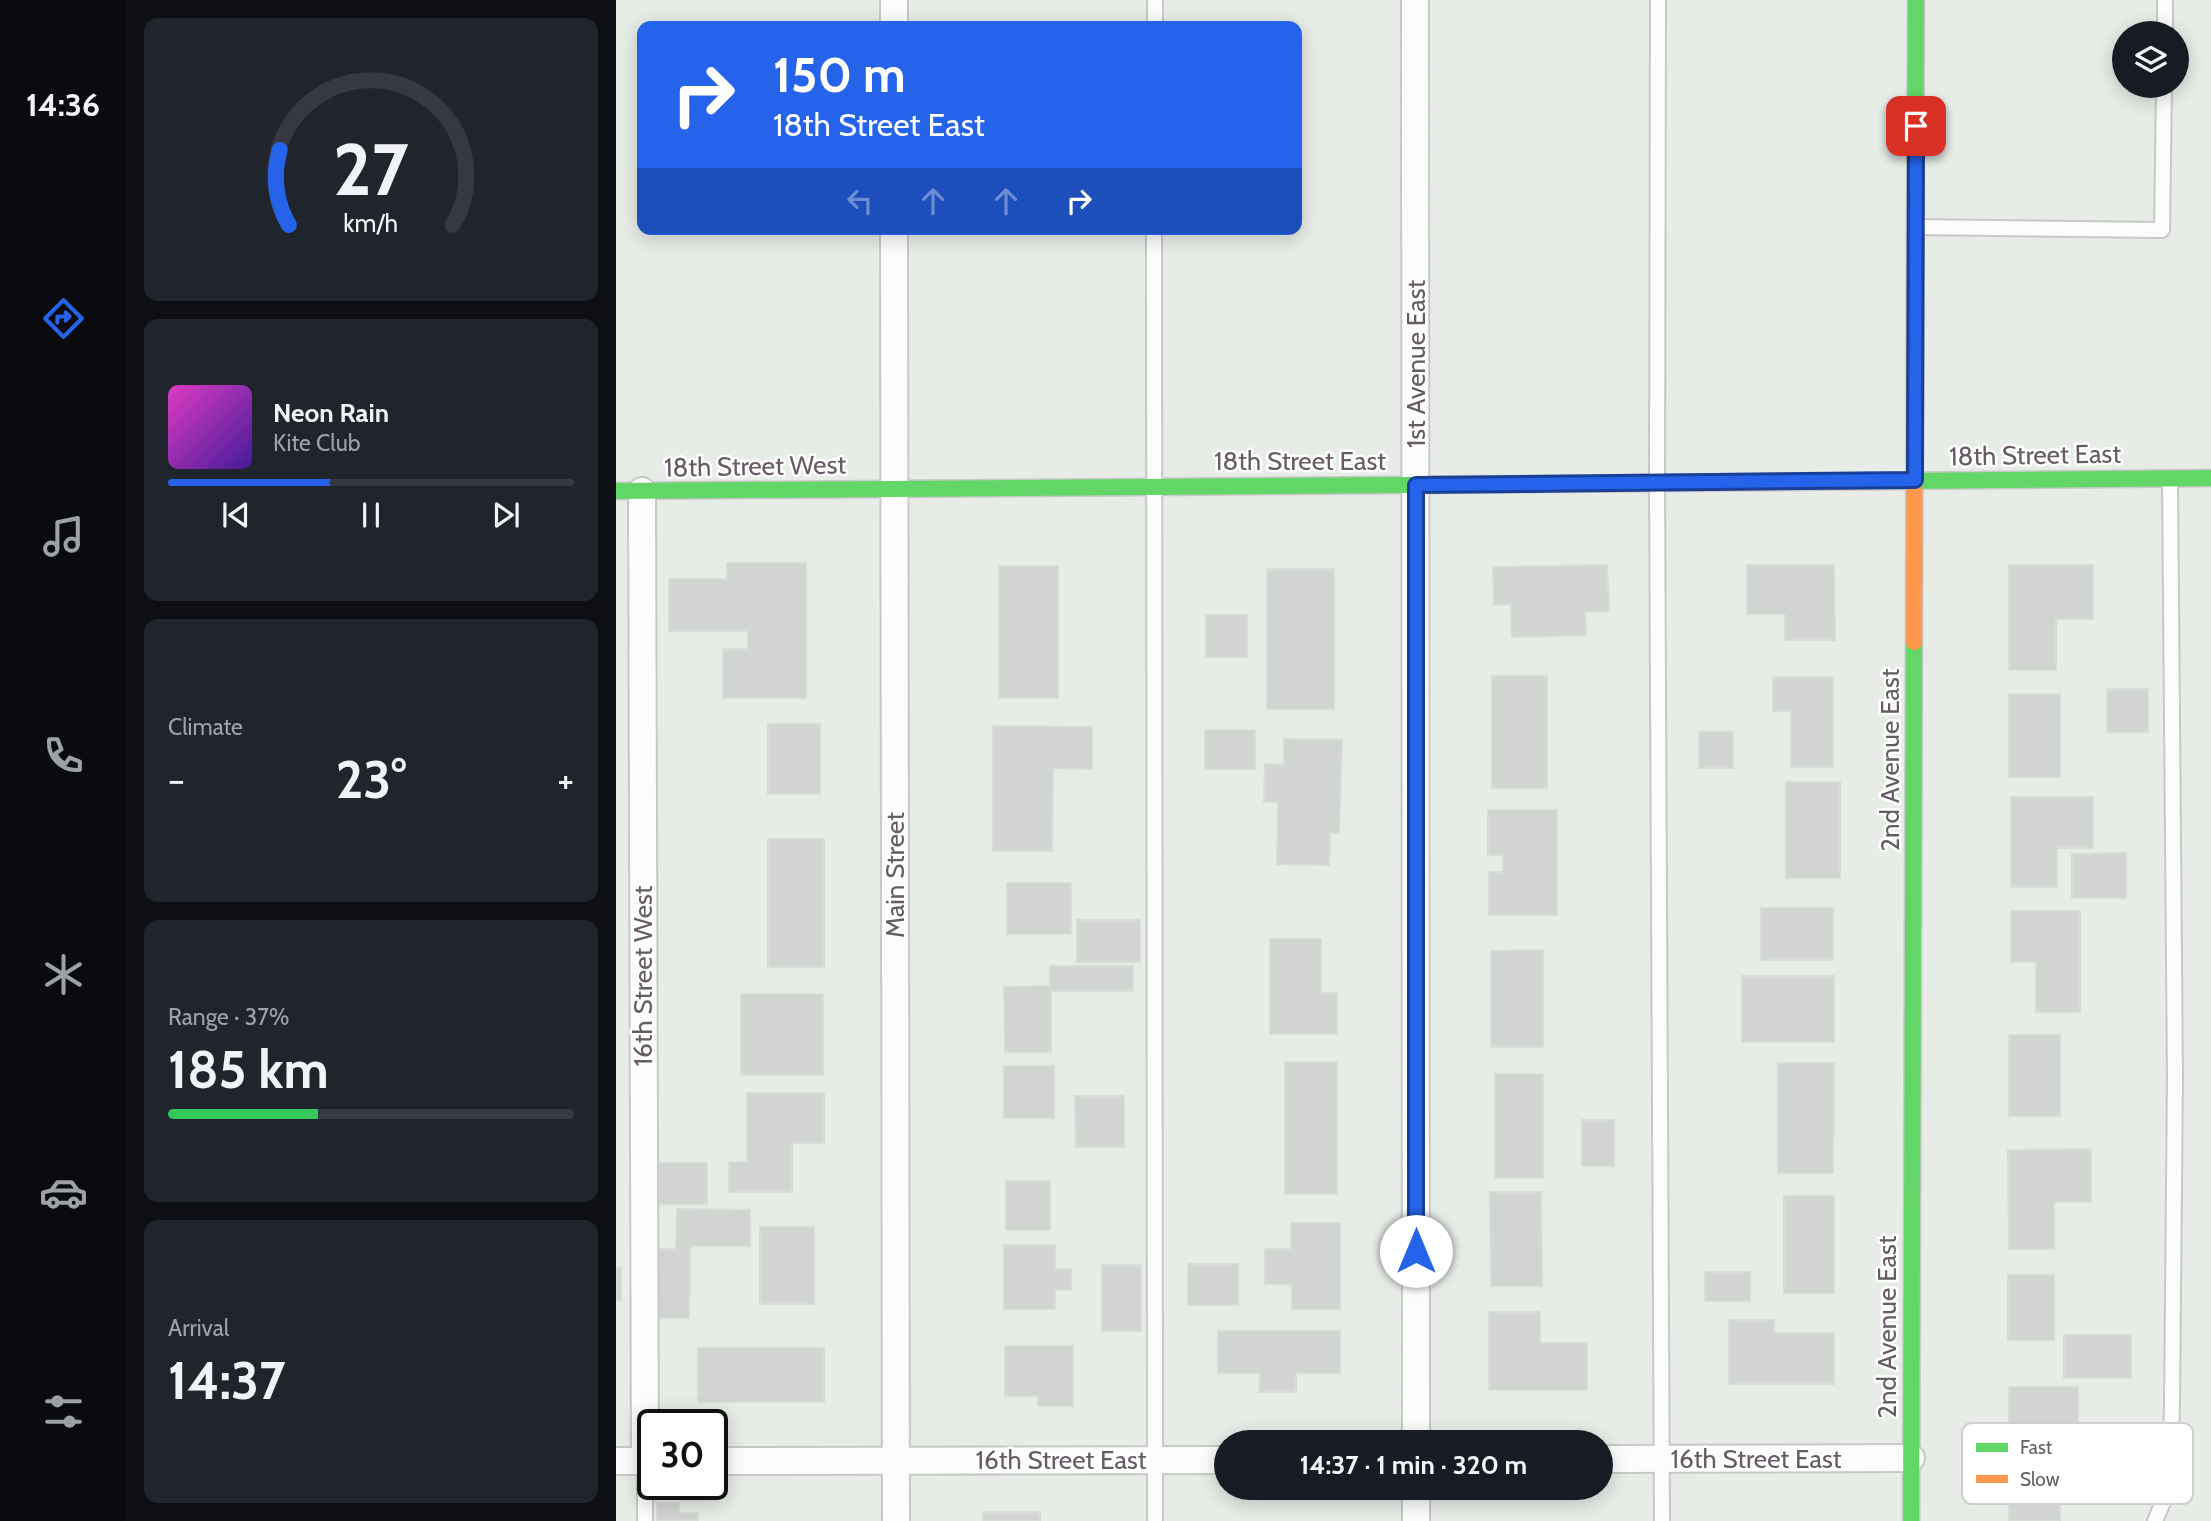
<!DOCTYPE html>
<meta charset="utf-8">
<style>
:root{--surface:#171b24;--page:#20242c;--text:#f1f3f6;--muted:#9ea1a6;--line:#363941;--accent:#2563eb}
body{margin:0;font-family:Cabin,sans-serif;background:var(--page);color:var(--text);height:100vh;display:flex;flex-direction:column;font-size:26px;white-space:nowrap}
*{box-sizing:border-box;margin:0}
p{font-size:23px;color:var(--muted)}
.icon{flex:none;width:38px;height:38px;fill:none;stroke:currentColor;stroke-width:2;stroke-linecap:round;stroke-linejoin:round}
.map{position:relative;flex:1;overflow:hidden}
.panel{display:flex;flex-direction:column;gap:18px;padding:18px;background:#0d0f14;width:490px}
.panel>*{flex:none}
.hud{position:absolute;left:21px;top:21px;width:665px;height:214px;border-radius:14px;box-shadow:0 4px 18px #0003;background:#2563eb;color:#fff;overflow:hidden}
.tools{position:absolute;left:1496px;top:21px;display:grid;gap:14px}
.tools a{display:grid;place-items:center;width:77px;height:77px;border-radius:50%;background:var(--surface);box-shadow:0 4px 18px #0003;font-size:35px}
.speed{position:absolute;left:21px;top:1409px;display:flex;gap:14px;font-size:35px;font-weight:700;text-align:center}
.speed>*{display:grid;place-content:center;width:91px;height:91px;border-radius:50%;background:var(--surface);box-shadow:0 4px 18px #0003;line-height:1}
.speed .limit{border:4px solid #111;border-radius:10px;background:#fff;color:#111}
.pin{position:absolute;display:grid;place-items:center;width:60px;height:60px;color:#fff;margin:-30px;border-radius:14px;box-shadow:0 4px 10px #0006}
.me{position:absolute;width:77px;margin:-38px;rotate:0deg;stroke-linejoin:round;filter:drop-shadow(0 0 5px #0008)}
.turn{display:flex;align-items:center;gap:24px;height:147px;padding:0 21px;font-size:32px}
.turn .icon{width:91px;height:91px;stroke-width:2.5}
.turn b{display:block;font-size:49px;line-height:60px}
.lanes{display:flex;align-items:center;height:66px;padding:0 21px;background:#0003;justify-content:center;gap:35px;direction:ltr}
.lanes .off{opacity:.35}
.big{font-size:52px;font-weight:700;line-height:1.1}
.panel .card{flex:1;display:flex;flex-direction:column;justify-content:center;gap:10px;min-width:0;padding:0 24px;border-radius:14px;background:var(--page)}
.panel .dial{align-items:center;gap:0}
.dial svg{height:182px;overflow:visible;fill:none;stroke:var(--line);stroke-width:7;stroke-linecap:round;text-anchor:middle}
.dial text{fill:var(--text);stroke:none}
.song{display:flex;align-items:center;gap:21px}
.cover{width:84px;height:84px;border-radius:10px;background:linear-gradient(135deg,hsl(310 70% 55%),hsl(260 70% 35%))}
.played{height:7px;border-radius:4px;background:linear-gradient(90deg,var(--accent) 40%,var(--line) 40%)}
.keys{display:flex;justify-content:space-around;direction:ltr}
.heat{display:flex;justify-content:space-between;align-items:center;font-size:38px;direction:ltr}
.charge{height:10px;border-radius:5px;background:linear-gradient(90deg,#34c759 37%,var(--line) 0)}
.trip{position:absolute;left:598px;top:1430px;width:399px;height:70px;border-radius:35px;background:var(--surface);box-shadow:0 4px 18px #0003;font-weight:700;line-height:70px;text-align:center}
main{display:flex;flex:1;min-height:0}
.menu{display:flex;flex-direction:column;width:126px;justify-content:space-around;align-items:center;background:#090b0e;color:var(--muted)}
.menu .icon{width:49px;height:49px}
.menu .on{color:var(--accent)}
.menu b{font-size:32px;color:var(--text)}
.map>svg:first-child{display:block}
</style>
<main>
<nav class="menu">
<b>14:36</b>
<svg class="icon on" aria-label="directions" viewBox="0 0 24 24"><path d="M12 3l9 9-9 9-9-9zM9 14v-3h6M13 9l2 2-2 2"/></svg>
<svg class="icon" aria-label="music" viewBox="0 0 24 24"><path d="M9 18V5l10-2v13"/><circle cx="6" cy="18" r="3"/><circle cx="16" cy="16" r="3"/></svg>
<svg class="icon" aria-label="phone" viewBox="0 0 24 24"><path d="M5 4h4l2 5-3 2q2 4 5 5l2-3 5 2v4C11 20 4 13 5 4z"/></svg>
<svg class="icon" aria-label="climate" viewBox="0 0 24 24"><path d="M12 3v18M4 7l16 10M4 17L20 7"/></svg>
<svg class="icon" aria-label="car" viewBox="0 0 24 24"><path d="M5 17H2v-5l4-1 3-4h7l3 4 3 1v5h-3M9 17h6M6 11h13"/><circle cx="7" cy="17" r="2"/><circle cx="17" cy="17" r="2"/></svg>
<svg class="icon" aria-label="filters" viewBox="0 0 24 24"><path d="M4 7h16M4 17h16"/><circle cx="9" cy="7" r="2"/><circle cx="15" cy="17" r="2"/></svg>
</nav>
<section class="panel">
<div class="card dial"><svg viewBox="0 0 100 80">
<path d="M14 69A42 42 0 1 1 86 69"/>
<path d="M14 69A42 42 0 0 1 10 36" stroke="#2563eb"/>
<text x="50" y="56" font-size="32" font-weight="700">27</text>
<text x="50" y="72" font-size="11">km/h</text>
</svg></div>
<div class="card">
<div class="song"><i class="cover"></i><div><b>Neon Rain</b><p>Kite Club</p></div></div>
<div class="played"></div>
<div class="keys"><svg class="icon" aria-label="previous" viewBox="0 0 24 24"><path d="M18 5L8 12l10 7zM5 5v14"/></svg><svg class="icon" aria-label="pause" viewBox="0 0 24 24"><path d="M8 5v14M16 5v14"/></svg><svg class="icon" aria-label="next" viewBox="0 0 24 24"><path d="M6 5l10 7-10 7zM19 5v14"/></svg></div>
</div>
<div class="card"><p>Climate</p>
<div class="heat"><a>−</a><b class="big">23°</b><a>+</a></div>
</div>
<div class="card"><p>Range · 37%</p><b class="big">185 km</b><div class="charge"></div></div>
<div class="card"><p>Arrival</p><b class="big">14:37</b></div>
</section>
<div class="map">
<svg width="1595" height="1521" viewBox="0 0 1595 1521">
<rect width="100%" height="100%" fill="#e7ece7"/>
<g fill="#d1d4d1" stroke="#d6dcd6" stroke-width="2">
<polygon points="111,563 190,563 190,698 107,698 107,649 132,649 132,631 53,631 53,579 111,579"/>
<polygon points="991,565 993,611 969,612 970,635 896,637 895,604 878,605 877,567"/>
<polygon points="1131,565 1218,565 1219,640 1169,640 1169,614 1131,614"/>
<polygon points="1393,565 1477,565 1477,619 1440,619 1440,670 1393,670"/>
<rect x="383" y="566" width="59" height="132"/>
<rect x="651" y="569" width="67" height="140"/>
<rect x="590" y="615" width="41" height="42"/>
<rect x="876" y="676" width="55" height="112"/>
<polygon points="1157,677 1217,677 1217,767 1175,767 1175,711 1157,711"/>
<rect x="1491" y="689" width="41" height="43"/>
<rect x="1393" y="694" width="51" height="83"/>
<rect x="152" y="724" width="52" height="70"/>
<polygon points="377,726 476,727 476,769 437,768 436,851 377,851"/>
<rect x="589" y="730" width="50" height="39"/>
<rect x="1083" y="732" width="34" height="36"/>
<polygon points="668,739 726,740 723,833 714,833 713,865 661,864 662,802 648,802 649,764 668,765"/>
<rect x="1170" y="782" width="54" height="96"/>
<polygon points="1395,797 1477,797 1477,848 1441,848 1441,887 1395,887"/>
<polygon points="872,810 941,810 941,915 873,915 873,872 887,872 887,855 872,855"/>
<rect x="152" y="839" width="56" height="128"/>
<polygon points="1510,853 1510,898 1456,898 1456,854"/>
<rect x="391" y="883" width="64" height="51"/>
<rect x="1145" y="908" width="72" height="52"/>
<polygon points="1395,911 1464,911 1464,1012 1420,1012 1420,962 1395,962"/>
<rect x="461" y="920" width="63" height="42"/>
<polygon points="654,939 705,939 705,993 721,993 721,1034 654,1034"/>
<polygon points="927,950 927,1047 875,1047 875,951"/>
<polygon points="434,966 517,966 517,991 435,991 435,1052 389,1052 388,987 434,986"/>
<rect x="1126" y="976" width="92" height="66"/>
<rect x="125" y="994" width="82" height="81"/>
<rect x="1393" y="1035" width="51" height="81"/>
<rect x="669" y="1062" width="52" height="132"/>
<polygon points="1162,1063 1218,1063 1217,1173 1162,1173"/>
<rect x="388" y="1066" width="50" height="52"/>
<rect x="879" y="1074" width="48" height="104"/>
<polygon points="131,1093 208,1093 208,1143 176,1143 176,1192 113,1192 113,1162 131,1162"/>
<polygon points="459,1096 508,1096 508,1147 460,1147"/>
<rect x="966" y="1120" width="32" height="46"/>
<polygon points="1475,1149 1475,1202 1438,1202 1438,1249 1393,1249 1392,1150"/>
<rect x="43" y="1163" width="48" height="41"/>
<rect x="390" y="1181" width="44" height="49"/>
<polygon points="874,1192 925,1192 926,1286 875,1286"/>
<rect x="1168" y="1196" width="50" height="97"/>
<polygon points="61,1209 134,1210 134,1246 74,1246 73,1318 41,1318 41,1249 60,1249"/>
<polygon points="675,1223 724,1223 724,1309 676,1309 676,1284 649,1284 649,1249 675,1249"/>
<rect x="144" y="1227" width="54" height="77"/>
<polygon points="388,1245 439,1245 439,1269 455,1269 455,1290 439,1290 439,1309 388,1309"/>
<rect x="572" y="1264" width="50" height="41"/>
<rect x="486" y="1265" width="39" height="66"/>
<rect x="0" y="1268" width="5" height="32"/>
<rect x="1089" y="1272" width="45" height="29"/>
<rect x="1392" y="1275" width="46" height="65"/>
<polygon points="873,1312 924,1312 924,1343 971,1343 971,1390 873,1390"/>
<polygon points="1113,1320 1158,1320 1158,1333 1218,1333 1218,1384 1113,1384"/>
<polygon points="602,1331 724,1331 724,1373 680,1373 680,1392 643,1392 644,1373 602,1373"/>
<rect x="1448" y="1335" width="67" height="43"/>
<polygon points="389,1346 457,1346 457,1406 422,1406 422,1396 389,1396"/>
<rect x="82" y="1348" width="126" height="54"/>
<polygon points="1393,1387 1462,1387 1462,1475 1418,1475 1418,1439 1393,1439"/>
<rect x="1393" y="1493" width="51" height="28"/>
<polygon points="41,1503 63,1503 63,1513 82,1513 82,1521 41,1521"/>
<rect x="367" y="1512" width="57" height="9"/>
</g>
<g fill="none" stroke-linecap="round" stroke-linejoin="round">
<defs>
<g id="lane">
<polyline points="1042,0 1041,483 1046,1521"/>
<polyline points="539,26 539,0"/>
<polyline points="1549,33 1549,0"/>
<polyline points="1300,227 1546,230 1548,86"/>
<polyline points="538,229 539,1521"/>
<polyline points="29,1521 29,1461"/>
<polyline points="1539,1521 1553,1488 1556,1406 1559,1077 1554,480"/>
</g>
<g id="street">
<polyline points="278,0 278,26"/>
<polyline points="799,0 800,1442"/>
<polyline points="278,229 280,1521"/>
<polyline points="26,491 29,1461"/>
<polyline points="985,1459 1295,1458"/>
<polyline points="0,1461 37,1461"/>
<polyline points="96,1461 611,1460"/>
<polyline points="800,1488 800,1521"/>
</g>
<g id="fast">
<polyline points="1299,209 1300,0"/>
<polyline points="1277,481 1595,478"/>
<polyline points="0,491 914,484"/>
<polyline points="1295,1521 1298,642"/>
</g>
<g id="slow">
<polyline points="914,484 1277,481"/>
<polyline points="1298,642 1299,209"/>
</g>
</defs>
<use href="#lane" stroke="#c7c9c7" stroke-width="18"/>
<use href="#street" stroke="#c7c9c7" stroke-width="30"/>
<use href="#fast" stroke="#c9c9c9" stroke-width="19"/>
<use href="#slow" stroke="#c9c9c9" stroke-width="19"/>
<use href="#lane" stroke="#fbfcfb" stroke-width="14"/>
<use href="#street" stroke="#fbfcfb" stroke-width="26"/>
<use href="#fast" stroke="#63d668" stroke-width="16"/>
<use href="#slow" stroke="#ff974d" stroke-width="16"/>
</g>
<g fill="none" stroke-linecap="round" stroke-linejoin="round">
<defs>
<polyline id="route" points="800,1251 800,485 1299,480 1300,126"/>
</defs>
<use href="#route" stroke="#184099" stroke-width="18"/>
<use href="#route" stroke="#2563eb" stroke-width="12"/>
</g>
<g text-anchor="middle" stroke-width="5" stroke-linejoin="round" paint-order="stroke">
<g font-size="26" fill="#655c65" stroke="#fff">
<text transform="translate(800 364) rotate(-90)" y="9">1st Avenue East</text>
<text transform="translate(1419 455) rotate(-1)" y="9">18th Street East</text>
<text x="684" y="470">18th Street East</text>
<text transform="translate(139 466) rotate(-1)" y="9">18th Street West</text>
<text transform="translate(1274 760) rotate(-90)" y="9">2nd Avenue East</text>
<text transform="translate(279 875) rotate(-90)" y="9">Main Street</text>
<text transform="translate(27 976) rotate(-90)" y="9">16th Street West</text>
<text transform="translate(1271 1327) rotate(-90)" y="9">2nd Avenue East</text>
<text x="1140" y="1468">16th Street East</text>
<text x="445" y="1469">16th Street East</text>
</g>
</g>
<rect x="1346" y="1423" width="231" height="81" rx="10" fill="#fff" stroke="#d1ced1" stroke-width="2"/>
<rect x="1360" y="1443" width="32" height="9" fill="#63d668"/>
<rect x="1360" y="1475" width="32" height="8" fill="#ff974d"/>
<g font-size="19" fill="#655c65">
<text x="1404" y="1454">Fast</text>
<text x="1404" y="1486">Slow</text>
</g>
</svg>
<div class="tools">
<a><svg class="icon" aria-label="layers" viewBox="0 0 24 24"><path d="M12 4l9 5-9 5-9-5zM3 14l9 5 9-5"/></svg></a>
</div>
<div class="speed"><div class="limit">30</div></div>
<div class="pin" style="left:1300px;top:126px;background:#d93025"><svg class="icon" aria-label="arrive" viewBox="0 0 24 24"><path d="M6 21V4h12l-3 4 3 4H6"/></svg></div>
<svg class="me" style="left:800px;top:1251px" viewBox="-20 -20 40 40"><circle r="19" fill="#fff"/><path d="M0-13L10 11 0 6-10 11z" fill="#2563eb"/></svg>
<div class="trip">14:37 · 1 min · 320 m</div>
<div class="hud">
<div class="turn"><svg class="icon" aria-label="right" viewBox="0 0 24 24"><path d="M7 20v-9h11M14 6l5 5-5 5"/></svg><div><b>150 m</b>18th Street East</div></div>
<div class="lanes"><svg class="icon off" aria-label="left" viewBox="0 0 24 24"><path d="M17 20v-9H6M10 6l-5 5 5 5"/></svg><svg class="icon off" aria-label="ahead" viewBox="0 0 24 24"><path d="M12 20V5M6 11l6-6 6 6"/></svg><svg class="icon off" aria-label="ahead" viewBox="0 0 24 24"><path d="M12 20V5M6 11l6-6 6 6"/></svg><svg class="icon" aria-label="right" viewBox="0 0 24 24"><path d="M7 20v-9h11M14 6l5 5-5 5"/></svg></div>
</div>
</div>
</main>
